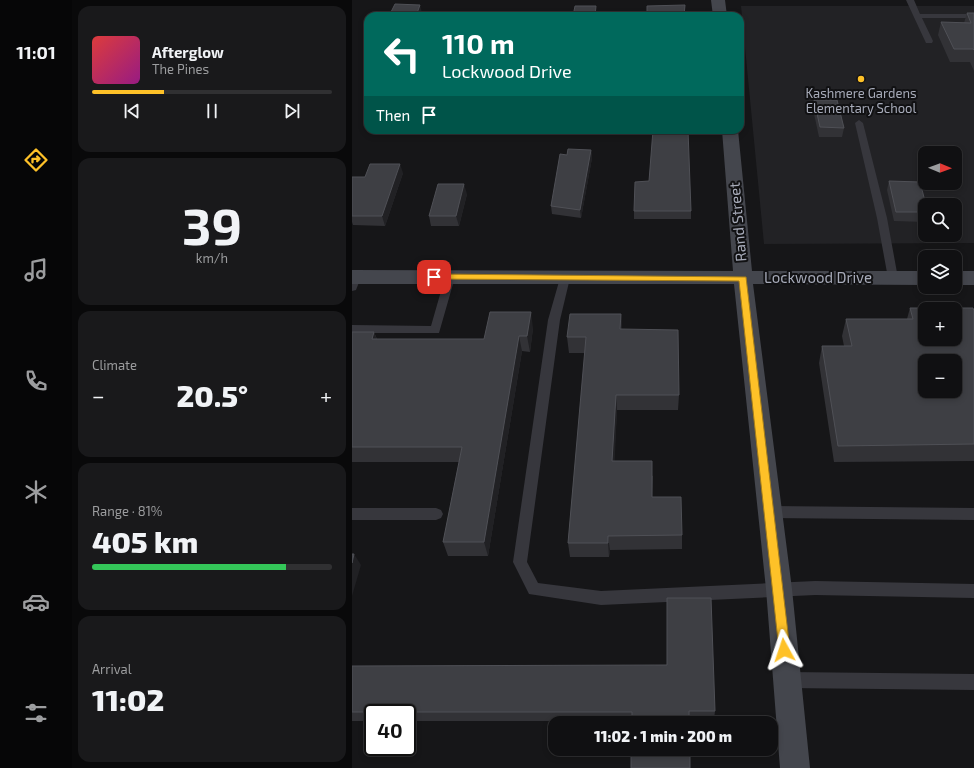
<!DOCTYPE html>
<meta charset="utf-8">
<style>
:root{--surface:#101012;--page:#19191b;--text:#f1f3f6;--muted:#9c9d9f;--line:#303032;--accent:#fec128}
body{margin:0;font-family:"Exo 2",sans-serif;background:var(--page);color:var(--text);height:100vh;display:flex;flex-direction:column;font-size:15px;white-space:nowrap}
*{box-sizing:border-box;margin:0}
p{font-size:13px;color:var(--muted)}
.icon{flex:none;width:22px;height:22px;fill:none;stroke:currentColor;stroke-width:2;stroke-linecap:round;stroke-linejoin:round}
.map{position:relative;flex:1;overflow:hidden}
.side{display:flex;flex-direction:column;gap:6px;padding:6px;background:#09090a;width:280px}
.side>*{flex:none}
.guide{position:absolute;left:12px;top:12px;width:380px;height:122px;border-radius:12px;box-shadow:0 2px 6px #0003,0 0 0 1px var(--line);background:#00695c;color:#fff;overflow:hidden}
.needle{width:26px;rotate:91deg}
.controls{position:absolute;left:566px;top:146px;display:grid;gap:8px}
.controls a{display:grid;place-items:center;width:44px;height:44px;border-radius:8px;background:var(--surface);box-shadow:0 2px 6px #0003,0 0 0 1px var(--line);font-size:20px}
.speed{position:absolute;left:12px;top:704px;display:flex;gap:8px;font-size:20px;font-weight:700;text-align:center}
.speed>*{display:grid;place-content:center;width:52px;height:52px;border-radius:50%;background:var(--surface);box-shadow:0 2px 6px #0003,0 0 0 1px var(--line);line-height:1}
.speed .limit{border:2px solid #111;border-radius:6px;background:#fff;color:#111}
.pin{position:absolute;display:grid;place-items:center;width:34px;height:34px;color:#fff;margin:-17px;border-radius:8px;box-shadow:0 2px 6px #0006}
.me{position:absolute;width:44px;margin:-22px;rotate:355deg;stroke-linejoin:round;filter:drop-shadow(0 0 3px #0008)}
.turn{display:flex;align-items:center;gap:14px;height:84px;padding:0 12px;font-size:18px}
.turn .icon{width:52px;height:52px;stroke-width:2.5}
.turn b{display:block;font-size:28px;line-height:34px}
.then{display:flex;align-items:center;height:38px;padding:0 12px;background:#0003;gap:8px;font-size:15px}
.big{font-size:30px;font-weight:800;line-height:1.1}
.side .card{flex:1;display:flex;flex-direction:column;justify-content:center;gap:6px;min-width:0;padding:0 14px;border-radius:12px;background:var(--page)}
.side .dial{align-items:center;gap:0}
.dial b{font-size:52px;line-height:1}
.song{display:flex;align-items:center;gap:12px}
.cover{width:48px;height:48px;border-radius:6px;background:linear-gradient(135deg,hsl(0 70% 55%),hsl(310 70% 35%))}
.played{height:4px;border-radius:2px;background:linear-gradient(90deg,var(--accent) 30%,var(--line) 30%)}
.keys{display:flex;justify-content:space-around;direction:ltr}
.heat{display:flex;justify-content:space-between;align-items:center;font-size:22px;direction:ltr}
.charge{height:6px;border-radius:3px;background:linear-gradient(90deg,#34c759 81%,var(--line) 0)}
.trip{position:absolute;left:196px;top:716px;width:230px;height:40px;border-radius:12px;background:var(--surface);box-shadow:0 2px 6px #0003,0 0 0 1px var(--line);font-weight:800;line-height:40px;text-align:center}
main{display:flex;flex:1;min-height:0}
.tab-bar{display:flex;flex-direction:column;width:72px;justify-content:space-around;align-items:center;background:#060607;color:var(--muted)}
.tab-bar .icon{width:28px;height:28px}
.tab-bar .selected{color:var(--accent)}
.tab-bar b{font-size:18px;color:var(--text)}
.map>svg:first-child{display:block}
</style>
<main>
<nav class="tab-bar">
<b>11:01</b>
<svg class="icon selected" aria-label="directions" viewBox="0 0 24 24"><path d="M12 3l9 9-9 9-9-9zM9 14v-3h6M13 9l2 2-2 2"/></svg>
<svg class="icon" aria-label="music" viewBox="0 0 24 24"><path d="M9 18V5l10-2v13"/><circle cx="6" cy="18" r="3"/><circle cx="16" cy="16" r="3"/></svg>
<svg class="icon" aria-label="phone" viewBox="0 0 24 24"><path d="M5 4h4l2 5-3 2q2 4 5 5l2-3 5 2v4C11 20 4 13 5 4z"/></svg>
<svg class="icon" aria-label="climate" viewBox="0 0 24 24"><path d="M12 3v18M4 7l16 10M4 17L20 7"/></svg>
<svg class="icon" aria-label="car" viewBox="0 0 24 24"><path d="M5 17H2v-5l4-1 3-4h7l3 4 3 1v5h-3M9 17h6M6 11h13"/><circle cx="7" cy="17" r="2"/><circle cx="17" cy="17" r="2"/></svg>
<svg class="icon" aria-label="filters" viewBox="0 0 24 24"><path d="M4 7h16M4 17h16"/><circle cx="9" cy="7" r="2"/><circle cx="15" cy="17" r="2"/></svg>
</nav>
<section class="side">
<div class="card">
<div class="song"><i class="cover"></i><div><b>Afterglow</b><p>The Pines</p></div></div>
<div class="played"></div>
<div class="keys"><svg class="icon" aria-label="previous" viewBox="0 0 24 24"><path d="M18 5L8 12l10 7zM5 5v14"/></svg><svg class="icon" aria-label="pause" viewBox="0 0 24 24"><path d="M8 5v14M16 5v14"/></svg><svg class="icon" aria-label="next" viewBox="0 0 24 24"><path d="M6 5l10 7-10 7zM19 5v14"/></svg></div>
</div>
<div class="card dial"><b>39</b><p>km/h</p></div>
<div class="card"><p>Climate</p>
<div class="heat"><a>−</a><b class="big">20.5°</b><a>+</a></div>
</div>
<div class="card"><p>Range · 81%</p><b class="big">405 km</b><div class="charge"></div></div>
<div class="card"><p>Arrival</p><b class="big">11:02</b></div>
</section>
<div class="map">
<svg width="622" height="768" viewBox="0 0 622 768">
<rect width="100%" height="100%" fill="#161618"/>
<path fill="#222225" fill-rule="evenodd" d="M389 6H622V243L412 244ZM573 153H603V183H573ZM573 205H603V235H573Z"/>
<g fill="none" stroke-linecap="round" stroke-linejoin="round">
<g fill="#37373d" fill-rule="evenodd">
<polygon points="554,0 562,0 568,14 622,14 622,18 570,18 581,41 580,43 574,43"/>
<polygon points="507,120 511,123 535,218 546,278 545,281 537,281 536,278 525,218 503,123"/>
<polygon points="4,273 8,274 9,277 4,290 0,291 0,275"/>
<polygon points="98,273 102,274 103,277 87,333 0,333 0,325 79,326 93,277 94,274"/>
<polygon points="213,274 217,275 218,278 208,320 175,562 186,583 249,591 463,581 622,584 622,598 463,595 249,605 177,594 161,562 196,320 208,278 209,275"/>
<polygon points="418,506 622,508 622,520 418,518 413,516 411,512 413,508"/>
<polygon points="0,508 84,508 89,510 91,514 89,518 84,520 0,520"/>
<polygon points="435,672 622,674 622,690 435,688 429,685 427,680 429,675"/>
</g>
<g fill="#44464d" fill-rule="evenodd">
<polygon points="359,0 373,0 375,16 361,16"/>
<polygon points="370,130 386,130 400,271 573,271 573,285 401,284 440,589 458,768 428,768 414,589 382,284 0,284 0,270 381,271"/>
<rect x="603" y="271" width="19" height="14"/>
</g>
</g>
<g fill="#323236">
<polygon points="615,13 622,13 622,71 618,62 598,62 586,35 589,22 612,23"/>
<polygon points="462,100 492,128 490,137 467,137 461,109"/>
<polygon points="239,150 240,158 229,218 200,214 199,206 215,155"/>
<polygon points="51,173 33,226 1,225 0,222 0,177 13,177"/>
<polygon points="297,181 339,211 339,219 282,219 282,211"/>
<polygon points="537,181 573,205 573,222 542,221 535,190"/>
<polygon points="115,194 107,226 79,226 77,216"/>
<polygon points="558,308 622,311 622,461 482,462 467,363 470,346 492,346 490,336 494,319 555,319"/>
<polygon points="269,314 270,329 327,395 326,410 265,410 262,461 301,476 300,497 330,535 330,549 258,550 257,557 218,557 216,543 233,353 217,353 215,337"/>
<polygon points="181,328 178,352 170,351 136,556 96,556 91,542 107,462 0,462 0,332 22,332 25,339 132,339"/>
<polygon points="0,666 363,711 362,720 280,721 55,721 55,713 21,713 21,721 0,721"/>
</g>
<g fill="#212124">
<polygon points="68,5 70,13 69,16 64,16"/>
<polygon points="239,150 240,158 229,218 228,210"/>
<polygon points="48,164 51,173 33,226 30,216"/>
<polygon points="112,184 115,194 107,226 104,216"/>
<polygon points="179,312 181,328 178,352 175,336"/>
<polygon points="269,314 270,330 268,329"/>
<polygon points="22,332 28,348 20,339"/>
<polygon points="167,336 170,351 136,556 132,542"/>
<polygon points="264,395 265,410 262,476 260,461"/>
<polygon points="256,536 258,550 257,557 256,543"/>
<polygon points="2,554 9,565 0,596 0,563"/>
</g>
<g fill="#3e3f44" stroke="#4f5056" fill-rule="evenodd">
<polygon points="43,4 68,5 64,16 37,16"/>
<polygon points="333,5 332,16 295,16 295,6"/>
<polygon points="223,6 244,6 243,16 221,16"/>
<polygon points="615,13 622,13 622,50 621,49 602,49 589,22 619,23"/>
<polygon points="462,100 485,100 492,128 468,127"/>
<polygon points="301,130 336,130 339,211 282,211 283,182 297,181"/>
<polygon points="216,149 239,150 228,210 199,206 208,154 215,155"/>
<polygon points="18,164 48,164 30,216 0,216 0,177 13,177"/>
<polygon points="537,181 568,182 574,205 573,205 573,212 544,212"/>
<polygon points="86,184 112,184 104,216 77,216"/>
<path d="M558 308H621L622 311V444L486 446 470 346H500L494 319H561ZM573 309H603V339H573ZM573 361H603V391H573Z"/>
<polygon points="138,312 179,312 175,336 167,336 132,542 91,542 110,447 0,447 0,332 22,332 20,339 132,339"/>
<polygon points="218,314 269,314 268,329 326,330 327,395 264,395 260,461 300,461 300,497 329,497 330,535 256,536 256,543 216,543 234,337 215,337"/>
<polygon points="0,554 2,554 0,563"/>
<polygon points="315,598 359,598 363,711 337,711 337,723 280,723 280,712 0,712 0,666 315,665"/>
<rect x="279" y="749" width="59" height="19"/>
</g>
<polygon fill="#fec128" stroke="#a57d1a" points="82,274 394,277 438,650 437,654 432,655 428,654 427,650 387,281 80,279 80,275"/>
<circle fill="#fec128" stroke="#111113" stroke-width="1.5" cx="509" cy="79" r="4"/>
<g text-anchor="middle" stroke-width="4" stroke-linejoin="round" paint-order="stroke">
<g font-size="13" fill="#a7abb9" stroke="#111113">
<text x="509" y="98">Kashmere Gardens<tspan x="509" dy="15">Elementary School</tspan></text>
</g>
<g font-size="15" fill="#a7abb9" stroke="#111113">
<text transform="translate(386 222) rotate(-95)" y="5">Rand Street</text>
<text x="466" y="283">Lockwood Drive</text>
</g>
</g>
</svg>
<div class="controls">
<a><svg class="needle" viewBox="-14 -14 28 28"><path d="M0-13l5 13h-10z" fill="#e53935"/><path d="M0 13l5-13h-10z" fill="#9c9d9f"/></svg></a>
<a><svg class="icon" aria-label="search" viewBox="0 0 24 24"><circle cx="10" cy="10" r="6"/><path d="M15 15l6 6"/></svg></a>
<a><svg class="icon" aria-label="layers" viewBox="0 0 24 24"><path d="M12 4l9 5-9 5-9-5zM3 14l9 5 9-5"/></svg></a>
<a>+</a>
<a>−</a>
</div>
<div class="speed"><div class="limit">40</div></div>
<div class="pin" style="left:82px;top:277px;background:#d93025"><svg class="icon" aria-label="arrive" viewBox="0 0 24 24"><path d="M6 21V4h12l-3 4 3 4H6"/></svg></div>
<svg class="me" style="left:432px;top:650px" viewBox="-20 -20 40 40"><path d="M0-17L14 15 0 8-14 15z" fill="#fec128" stroke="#fff" stroke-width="4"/></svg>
<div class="trip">11:02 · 1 min · 200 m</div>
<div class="guide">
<div class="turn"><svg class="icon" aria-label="left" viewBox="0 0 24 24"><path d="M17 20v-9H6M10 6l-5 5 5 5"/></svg><div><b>110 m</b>Lockwood Drive</div></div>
<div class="then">Then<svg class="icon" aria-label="arrive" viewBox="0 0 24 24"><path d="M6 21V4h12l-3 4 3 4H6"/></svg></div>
</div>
</div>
</main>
